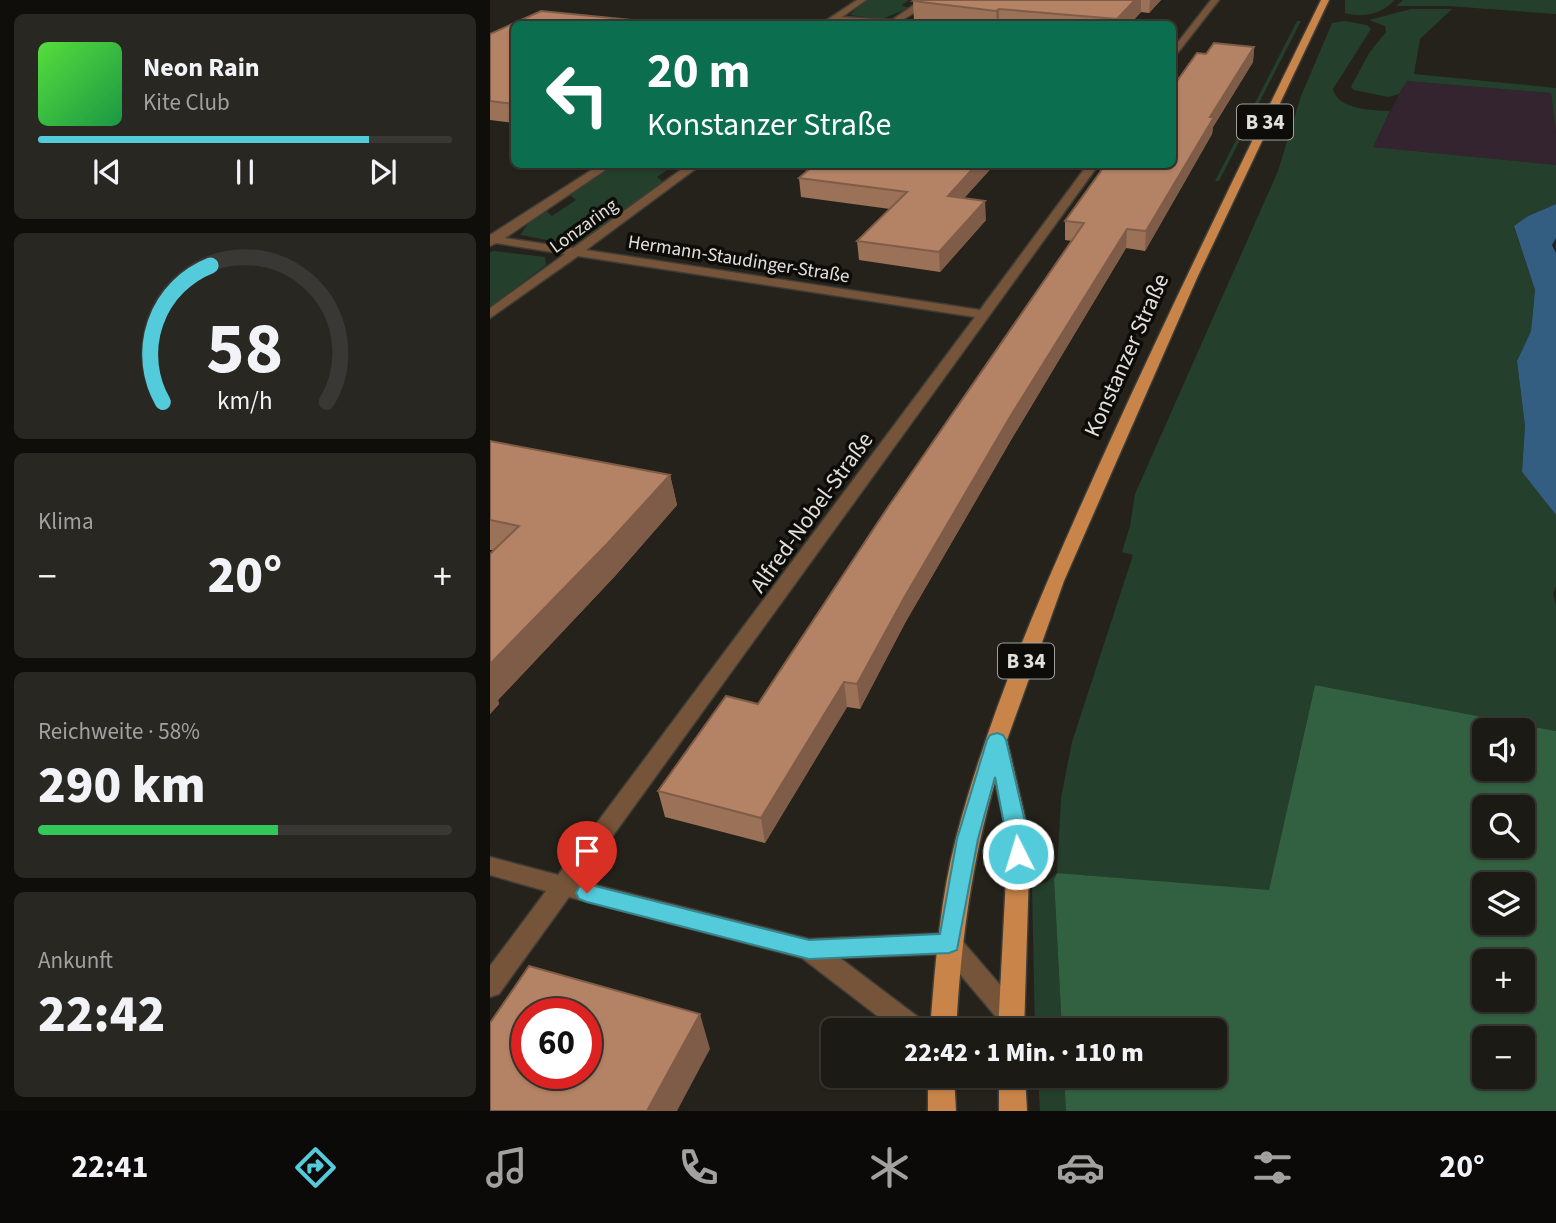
<!DOCTYPE html>
<html lang="de">
<meta charset="utf-8">
<style>
:root{--surface:#1c1a14;--page:#292722;--text:#f1f3f6;--muted:#a0a1a0;--line:#3a3834;--accent:#53cbda}
body{margin:0;font-family:"Source Sans 3",sans-serif;background:var(--page);color:var(--text);height:100vh;display:flex;flex-direction:column;font-size:26px;white-space:nowrap}
*{box-sizing:border-box;margin:0}
p{font-size:23px;color:var(--muted)}
.icon{flex:none;width:38px;height:38px;fill:none;stroke:currentColor;stroke-width:2;stroke-linecap:round;stroke-linejoin:round}
.map{position:relative;flex:1;overflow:hidden}
.panel{display:flex;flex-direction:column;gap:14px;padding:14px;background:#0f0e0b;width:490px}
.panel>*{flex:none}
.hud{position:absolute;left:21px;top:21px;width:665px;height:147px;border-radius:10px;box-shadow:0 2px 5px #0004,0 0 0 2px var(--line);background:#0b6e4f;color:#fff;overflow:hidden}
.tools{position:absolute;left:982px;top:718px;display:grid;gap:14px}
.tools a{display:grid;place-items:center;width:63px;height:63px;border-radius:10px;background:var(--surface);box-shadow:0 2px 5px #0004,0 0 0 2px var(--line);font-size:35px}
.speed{position:absolute;left:21px;top:998px;display:flex;gap:14px;font-size:35px;font-weight:700;text-align:center}
.speed>*{display:grid;place-content:center;width:91px;height:91px;border-radius:50%;background:var(--surface);box-shadow:0 2px 5px #0004,0 0 0 2px var(--line);line-height:1}
.speed .limit{border:10px solid #d22;background:#fff;color:#111}
.pin{position:absolute;display:grid;place-items:center;width:60px;height:60px;color:#fff;margin:-72px -30px;border-radius:50% 50% 50% 0;rotate:-45deg;box-shadow:0 0 7px #0007}
.pin .icon{rotate:45deg}
.me{position:absolute;width:77px;margin:-38px;rotate:355deg;stroke-linejoin:round;filter:drop-shadow(0 0 5px #0008)}
.turn{display:flex;align-items:center;gap:24px;height:147px;padding:0 21px;font-size:32px}
.turn .icon{width:91px;height:91px;stroke-width:2.5}
.turn b{display:block;font-size:49px;line-height:60px}
.big{font-size:52px;font-weight:800;line-height:1.1}
.panel .widget{flex:1;display:flex;flex-direction:column;justify-content:center;gap:10px;min-width:0;padding:0 24px;border-radius:10px;background:var(--page)}
.panel .dial{align-items:center;gap:0}
.dial svg{height:182px;overflow:visible;fill:none;stroke:var(--line);stroke-width:7;stroke-linecap:round;text-anchor:middle}
.dial text{fill:var(--text);stroke:none}
.song{display:flex;align-items:center;gap:21px}
.cover{width:84px;height:84px;border-radius:10px;background:linear-gradient(135deg,hsl(110 70% 55%),hsl(140 70% 35%))}
.played{height:7px;border-radius:4px;background:linear-gradient(90deg,var(--accent) 80%,var(--line) 80%)}
.keys{display:flex;justify-content:space-around;direction:ltr}
.heat{display:flex;justify-content:space-between;align-items:center;font-size:38px;direction:ltr}
.charge{height:10px;border-radius:5px;background:linear-gradient(90deg,#34c759 58%,var(--line) 0)}
.trip{position:absolute;left:331px;top:1018px;width:406px;height:70px;border-radius:10px;background:var(--surface);box-shadow:0 2px 5px #0004,0 0 0 2px var(--line);font-weight:800;line-height:70px;text-align:center}
.tab-bar{display:flex;height:112px;justify-content:space-around;align-items:center;background:#0b0a08;color:var(--muted)}
.tab-bar .icon{width:49px;height:49px}
.tab-bar .selected{color:var(--accent)}
.tab-bar b{font-size:32px;color:var(--text)}
main{display:flex;flex:1;min-height:0}
.map>svg:first-child{display:block}
</style>
<main>
<section class="panel">
<div class="widget">
<div class="song"><i class="cover"></i><div><b>Neon Rain</b><p>Kite Club</p></div></div>
<div class="played"></div>
<div class="keys"><svg class="icon" aria-label="previous" viewBox="0 0 24 24"><path d="M18 5L8 12l10 7zM5 5v14"/></svg><svg class="icon" aria-label="pause" viewBox="0 0 24 24"><path d="M8 5v14M16 5v14"/></svg><svg class="icon" aria-label="next" viewBox="0 0 24 24"><path d="M6 5l10 7-10 7zM19 5v14"/></svg></div>
</div>
<div class="widget dial"><svg viewBox="0 0 100 80">
<path d="M14 69A42 42 0 1 1 86 69"/>
<path d="M14 69A42 42 0 0 1 35 9" stroke="#53cbda"/>
<text x="50" y="56" font-size="32" font-weight="700">58</text>
<text x="50" y="72" font-size="11">km/h</text>
</svg></div>
<div class="widget"><p>Klima</p>
<div class="heat"><a>−</a><b class="big">20°</b><a>+</a></div>
</div>
<div class="widget"><p>Reichweite · 58%</p><b class="big">290 km</b><div class="charge"></div></div>
<div class="widget"><p>Ankunft</p><b class="big">22:42</b></div>
</section>
<div class="map">
<svg width="1066" height="1111" viewBox="0 0 1066 1111">
<rect width="100%" height="100%" fill="#25221b"/>
<polygon fill="#332430" points="916,81 1061,93 1066,132 1066,165 882,147"/>
<g fill="#243f2c">
<polygon points="376,0 419,0 412,5 419,8 392,19 360,15"/>
<path d="M855 0H905C891 14 874 18 855 13Z"/>
<polygon points="913,0 1066,0 1066,14 958,6 906,6"/>
<polygon points="921,9 962,9 930,39 924,74 1066,88 1066,132 1061,93 917,81 909,94 898,97 864,90 861,87 879,53 896,32 895,26 879,20"/>
<polygon points="807,21 811,21 729,181 725,181"/>
<path d="M855 21 877 25 881 29 843 89C848 110 882 110 900 111L883 147 1066 165V204L1038 216 1024 227 1045 290 1041 331 1027 361 1035 426 1032 472 1066 515V586L1063 594 1066 605V731L825 685 779 891 567 873 564 879 572 1031H545L542 887 557 882 567 873 571 798 582 742 643 555 632 552 640 526 645 494 788 171 811 96 842 23Z"/>
<path d="M124 165H184L167 177 175 183C150 200 109 239 78 242 63 243 45 237 30 235L39 223 55 210 62 216 86 200 79 194Z"/>
<polygon points="4,251 55,257 56,265 0,307 0,252"/>
<polygon points="548,1076 574,1076 576,1111 550,1111"/>
</g>
<path fill="#326141" fill-rule="evenodd" d="M825 685 1066 731V1111H576L574 1076H724V1031H572L564 879 567 873 779 890ZM994 730H1032V768H994ZM994 807H1032V845H994ZM994 884H1032V922H994ZM994 961H1032V999H994ZM994 1038H1032V1076H994Z"/>
<polygon fill="#335e81" points="1066,204 1066,238 1062,245 1066,253 1066,515 1032,472 1035,426 1027,361 1041,331 1045,290 1024,226 1038,216"/>
<g fill="none" stroke-linecap="round" stroke-linejoin="round">
<defs>
<g id="minor">
<path d="M367 0H376L352 17 402 20 431 0H440C406 31 389 27 346 20L340 24H331Z"/>
<polygon points="721,0 729,0 682,60 682,50"/>
<polygon points="111,164 124,164 15,238 83,248 199,164 212,164 96,250 490,310 598,164 609,164 90,881 319,939 459,933 468,936 530,1008 534,1016 530,1024 521,1027 512,1024 453,954 350,958 436,1023 440,1031 407,1031 312,958 79,897 9,994 0,997 0,966 56,891 0,875 0,857 68,875 485,317 88,256 0,318 0,308 75,254 6,243 0,246 0,235"/>
</g>
<g id="primary">
<path d="M831 0H839L707 278 574 581 517 740 540 839 534 1031H508L518 839 505 782C481 865 471 944 466 1031H440C445 966 450 900 466 838 502 701 561 571 619 443 687 294 759 147 831 0Z"/>
<polygon points="438,1076 464,1076 466,1111 438,1111"/>
<polygon points="509,1076 535,1076 537,1111 509,1111"/>
</g>
</defs>
<use href="#minor" stroke="#3f3d36" stroke-width="3"/>
<use href="#primary" stroke="#3f3d36" stroke-width="3"/>
<use href="#minor" fill="#765439" fill-rule="evenodd"/>
<use href="#primary" fill="#c98449" fill-rule="evenodd"/>
</g>
<g fill="#9b7157">
<polygon points="425,0 671,0 659,13 651,12 640,24 450,24 424,21 423,1"/>
<polygon points="24,24 24,123 0,120 0,34"/>
<polygon points="764,47 763,62 723,127 722,134 655,251 636,248 521,440 415,623 370,709 357,707 275,843 175,817 168,791 268,704 582,241 575,240 575,221 682,164"/>
<polygon points="325,164 505,164 474,198 496,220 450,272 369,260 367,241 400,209 311,197 309,178"/>
<polygon points="0,441 180,475 187,505 125,576 8,700 9,704 0,714 4,550 0,550"/>
</g>
<g fill="#7e5c47">
<polygon points="645,0 651,0 651,12 640,24 626,24 627,19"/>
<polygon points="660,0 671,0 659,13"/>
<polygon points="509,9 509,24 507,24 506,11"/>
<polygon points="764,47 763,62 723,127 722,134 655,251 656,231 720,117"/>
<polygon points="487,164 505,164 459,215 458,196"/>
<polygon points="495,201 496,220 450,272 449,252"/>
<polygon points="637,229 636,248 521,440 415,623 370,709 367,684 414,598 520,417"/>
<polygon points="180,475 187,505 125,576 8,700 9,704 0,714 0,664"/>
<polygon points="354,682 357,707 275,843 271,818"/>
<polygon points="210,1014 220,1049 187,1111 157,1111"/>
</g>
<g fill="#b48365" stroke="#7e5c47" stroke-width="2" fill-rule="evenodd">
<polygon points="425,0 645,0 627,19 509,9 506,11 423,1"/>
<polygon points="51,11 182,24 24,24 24,104 0,101 0,34"/>
<polygon points="724,43 764,47 720,117 724,117 656,231 637,229 520,417 414,598 367,684 354,682 271,818 168,791 236,696 268,704 398,507 594,223 575,221 616,164 682,164 682,88 707,53 716,54"/>
<polygon points="325,164 487,164 458,196 495,201 449,252 367,241 417,192 309,178"/>
<polygon points="0,441 180,475 117,544 0,664 0,554 29,526 0,520"/>
<path d="M39 966 210 1014 157 1111H0V1023ZM37 1013H96V1073H37Z"/>
</g>
<polygon fill="#53cbda" stroke="#36848e" stroke-width="2" points="507,733 513,735 516,740 539,839 535,860 528,862 521,860 505,777 488,839 467,950 459,953 319,959 97,902 89,899 86,893 89,887 97,884 319,940 450,934 467,839 497,740 500,735"/>
<g text-anchor="middle" stroke-width="7" stroke-linejoin="round" paint-order="stroke">
<g font-size="19" fill="#e1e0db" stroke="#0d0c09">
<text transform="translate(93 225) rotate(-36)" y="7">Lonzaring</text>
<text transform="translate(249 258) rotate(9)" y="7">Hermann-Staudinger-Straße</text>
</g>
<g fill="#0d0c09" stroke="#a1a09c" stroke-width="2">
<rect x="747" y="104.5" width="56" height="35" rx="5"/>
<rect x="508" y="643.5" width="56" height="35" rx="5"/>
</g>
<g font-size="21" font-weight="bold" fill="#e1e0db">
<text x="775" y="129">B 34</text>
<text x="536" y="668">B 34</text>
</g>
<g font-size="23" fill="#e1e0db" stroke="#0d0c09">
<text transform="translate(636 355) rotate(-66)" y="8">Konstanzer Straße</text>
<text transform="translate(321 512) rotate(-54)" y="8">Alfred-Nobel-Straße</text>
</g>
</g>
</svg>
<div class="tools">
<a><svg class="icon" aria-label="sound" viewBox="0 0 24 24"><path d="M4 9h4l5-4v14l-5-4H4zM17 9q2 3 0 6"/></svg></a>
<a><svg class="icon" aria-label="search" viewBox="0 0 24 24"><circle cx="10" cy="10" r="6"/><path d="M15 15l6 6"/></svg></a>
<a><svg class="icon" aria-label="layers" viewBox="0 0 24 24"><path d="M12 4l9 5-9 5-9-5zM3 14l9 5 9-5"/></svg></a>
<a>+</a>
<a>−</a>
</div>
<div class="speed"><div class="limit">60</div></div>
<div class="pin" style="left:97px;top:893px;background:#d93025"><svg class="icon" aria-label="arrive" viewBox="0 0 24 24"><path d="M6 21V4h12l-3 4 3 4H6"/></svg></div>
<svg class="me" style="left:528px;top:854px" viewBox="-20 -20 40 40"><circle r="17" fill="#53cbda" stroke="#fff" stroke-width="3"/><path d="M0-11L8 9 0 5-8 9z" fill="#fff"/></svg>
<div class="trip">22:42 · 1 Min. · 110 m</div>
<div class="hud">
<div class="turn"><svg class="icon" aria-label="left" viewBox="0 0 24 24"><path d="M17 20v-9H6M10 6l-5 5 5 5"/></svg><div><b>20 m</b>Konstanzer Straße</div></div>
</div>
</div>
</main>
<nav class="tab-bar">
<b>22:41</b>
<svg class="icon selected" aria-label="directions" viewBox="0 0 24 24"><path d="M12 3l9 9-9 9-9-9zM9 14v-3h6M13 9l2 2-2 2"/></svg>
<svg class="icon" aria-label="music" viewBox="0 0 24 24"><path d="M9 18V5l10-2v13"/><circle cx="6" cy="18" r="3"/><circle cx="16" cy="16" r="3"/></svg>
<svg class="icon" aria-label="phone" viewBox="0 0 24 24"><path d="M5 4h4l2 5-3 2q2 4 5 5l2-3 5 2v4C11 20 4 13 5 4z"/></svg>
<svg class="icon" aria-label="climate" viewBox="0 0 24 24"><path d="M12 3v18M4 7l16 10M4 17L20 7"/></svg>
<svg class="icon" aria-label="car" viewBox="0 0 24 24"><path d="M5 17H2v-5l4-1 3-4h7l3 4 3 1v5h-3M9 17h6M6 11h13"/><circle cx="7" cy="17" r="2"/><circle cx="17" cy="17" r="2"/></svg>
<svg class="icon" aria-label="filters" viewBox="0 0 24 24"><path d="M4 7h16M4 17h16"/><circle cx="9" cy="7" r="2"/><circle cx="15" cy="17" r="2"/></svg>
<b>20°</b>
</nav>
